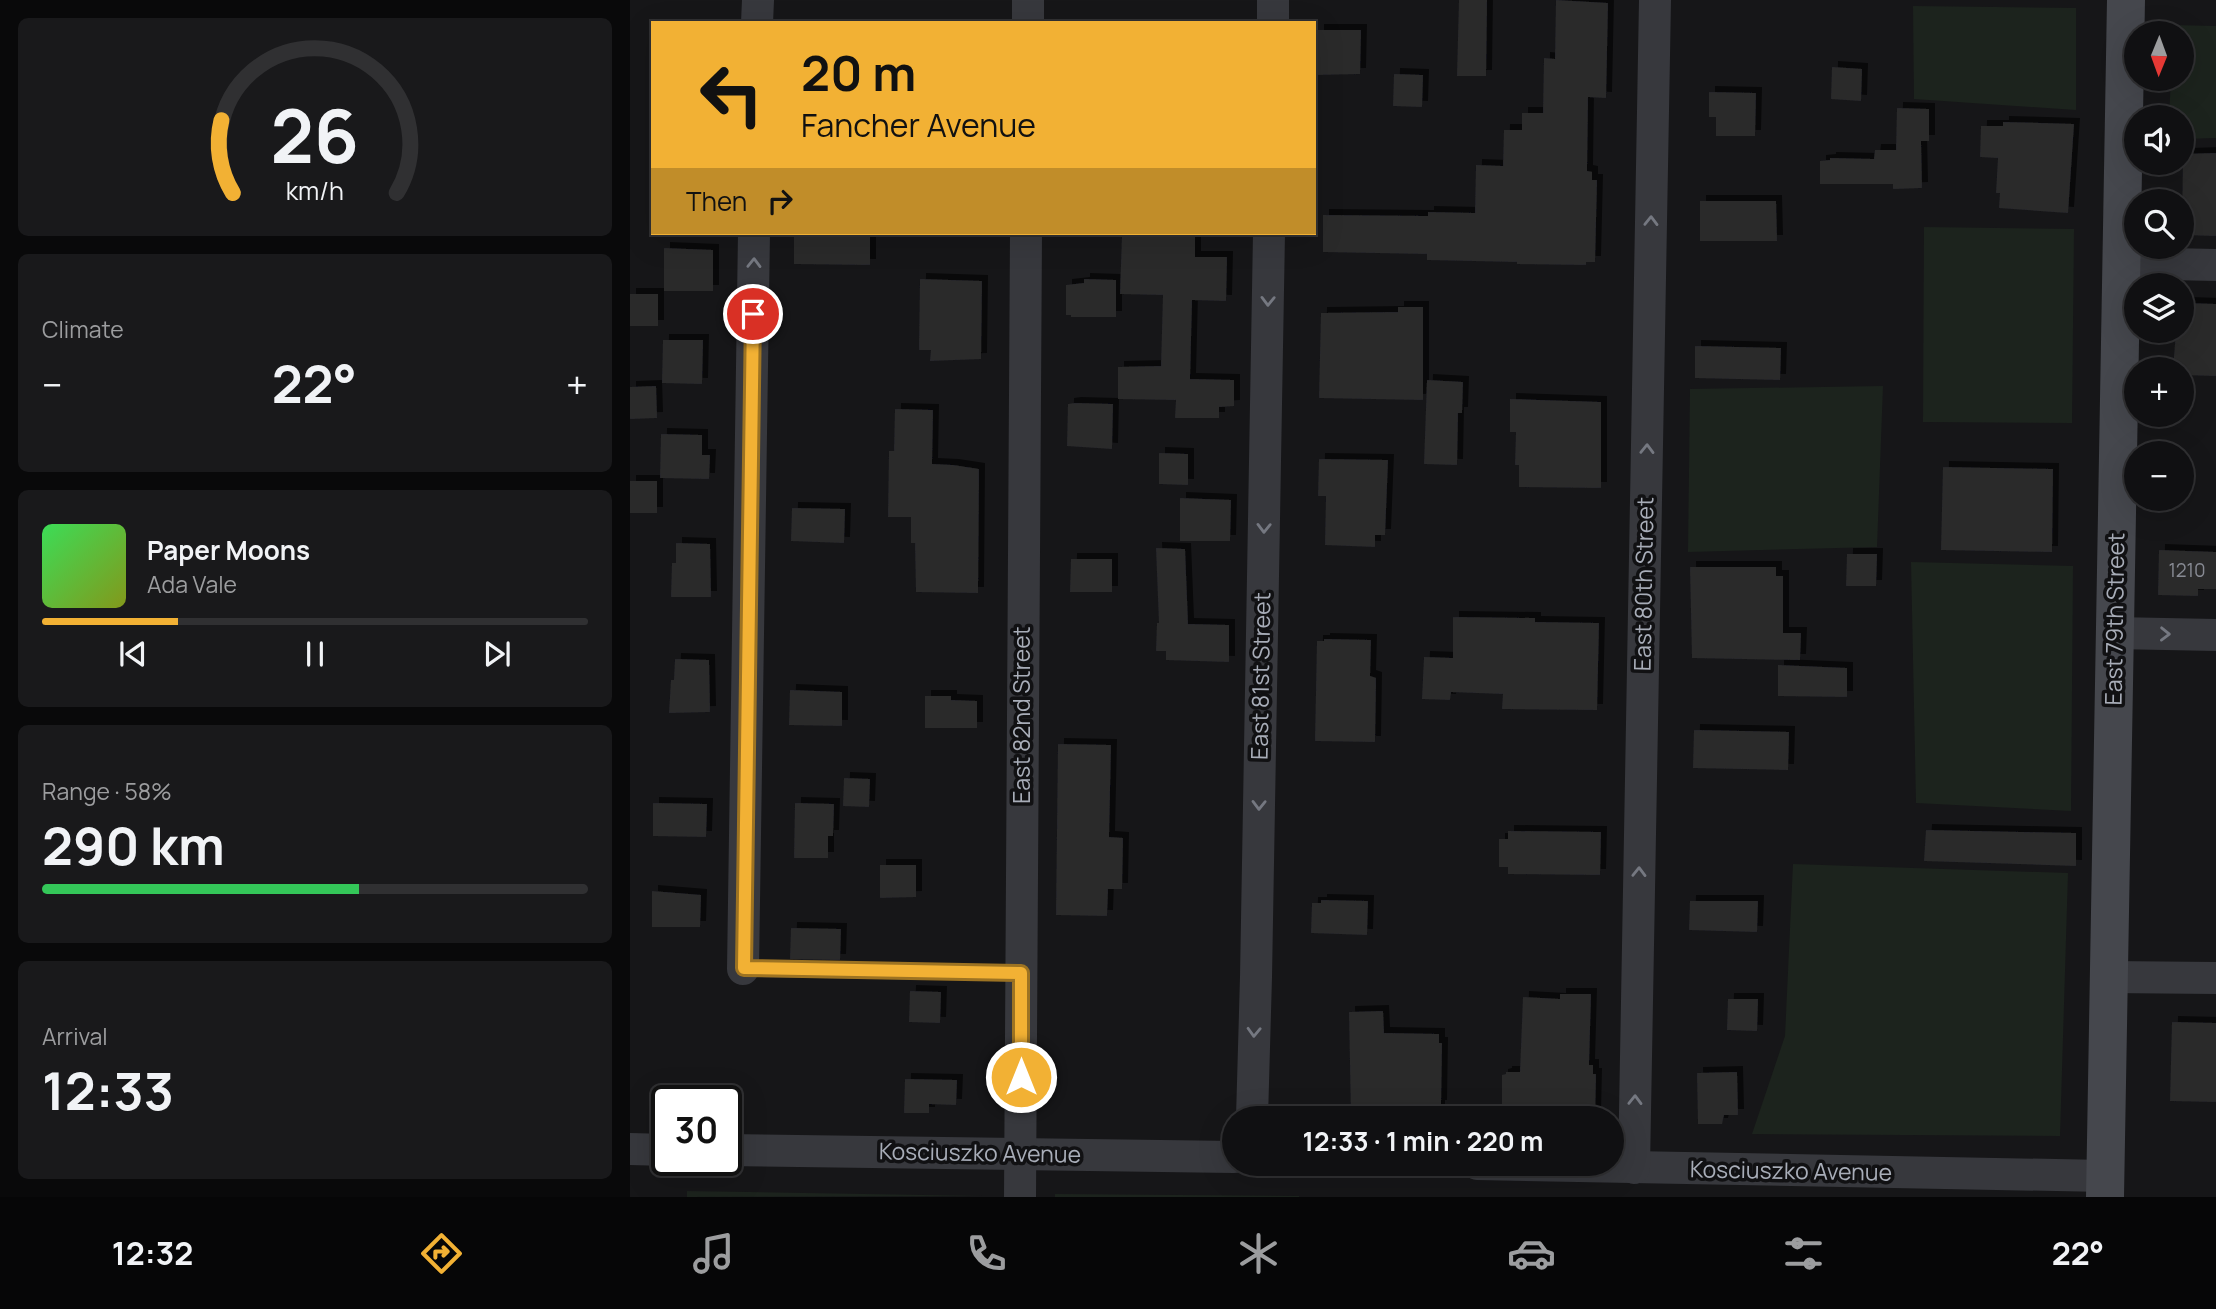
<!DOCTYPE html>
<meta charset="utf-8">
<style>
:root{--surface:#101012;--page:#19191b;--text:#f1f3f6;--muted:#9c9d9f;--line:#303032;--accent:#f2b134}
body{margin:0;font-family:Manrope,sans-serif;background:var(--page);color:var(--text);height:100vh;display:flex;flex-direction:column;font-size:26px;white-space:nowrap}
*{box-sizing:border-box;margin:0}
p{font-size:23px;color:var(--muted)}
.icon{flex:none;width:38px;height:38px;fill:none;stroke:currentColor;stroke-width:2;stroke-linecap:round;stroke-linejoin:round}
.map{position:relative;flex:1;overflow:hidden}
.details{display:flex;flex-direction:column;gap:18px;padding:18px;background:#09090a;width:630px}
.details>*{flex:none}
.top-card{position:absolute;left:21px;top:21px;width:665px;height:214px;border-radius:0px;box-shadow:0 7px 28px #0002,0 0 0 2px var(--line);background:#f2b134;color:#111;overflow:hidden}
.needle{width:46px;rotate:181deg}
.controls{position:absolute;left:1494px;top:21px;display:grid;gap:14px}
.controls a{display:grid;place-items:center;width:70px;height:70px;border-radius:50%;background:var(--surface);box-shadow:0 7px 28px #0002,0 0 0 2px var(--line);font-size:35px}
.speed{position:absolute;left:21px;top:1085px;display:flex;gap:14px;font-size:35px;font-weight:700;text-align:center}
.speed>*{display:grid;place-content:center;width:91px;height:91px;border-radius:50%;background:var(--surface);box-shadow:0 7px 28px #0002,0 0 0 2px var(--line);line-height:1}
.speed .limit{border:4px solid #111;border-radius:10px;background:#fff;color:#111}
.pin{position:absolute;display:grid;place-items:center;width:60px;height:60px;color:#fff;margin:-30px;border:4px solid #fff;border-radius:50%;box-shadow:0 2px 7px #0007}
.me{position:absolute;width:77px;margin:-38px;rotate:0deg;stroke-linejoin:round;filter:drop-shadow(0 0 5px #0008)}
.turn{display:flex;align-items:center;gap:24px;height:147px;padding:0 35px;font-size:32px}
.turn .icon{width:91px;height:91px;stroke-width:2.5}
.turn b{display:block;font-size:49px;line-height:60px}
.then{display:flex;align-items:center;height:66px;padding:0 35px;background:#0003;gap:14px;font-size:26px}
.big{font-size:52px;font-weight:700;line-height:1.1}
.details .tile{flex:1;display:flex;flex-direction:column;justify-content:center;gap:10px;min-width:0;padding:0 24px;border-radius:10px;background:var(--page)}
.details .dial{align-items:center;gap:0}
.dial svg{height:182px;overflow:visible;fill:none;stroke:var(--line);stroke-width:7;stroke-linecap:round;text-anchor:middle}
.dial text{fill:var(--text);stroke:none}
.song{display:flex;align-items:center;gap:21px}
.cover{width:84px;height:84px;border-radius:10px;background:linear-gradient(135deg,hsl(130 70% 55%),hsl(70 70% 35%))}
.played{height:7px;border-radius:4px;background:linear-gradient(90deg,var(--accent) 25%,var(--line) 25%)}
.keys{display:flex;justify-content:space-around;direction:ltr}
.heat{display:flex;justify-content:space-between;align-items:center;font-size:38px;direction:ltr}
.charge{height:10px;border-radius:5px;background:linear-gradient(90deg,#34c759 58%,var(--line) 0)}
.trip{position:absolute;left:592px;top:1106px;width:402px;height:70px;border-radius:35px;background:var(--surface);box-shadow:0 7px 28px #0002,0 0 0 2px var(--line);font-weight:700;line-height:70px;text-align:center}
.tab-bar{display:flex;height:112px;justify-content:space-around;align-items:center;background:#060607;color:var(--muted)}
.tab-bar .icon{width:49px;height:49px}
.tab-bar .on{color:var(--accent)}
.tab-bar b{font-size:32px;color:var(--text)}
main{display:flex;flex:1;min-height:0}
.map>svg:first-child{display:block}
</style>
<main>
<section class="details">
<div class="tile dial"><svg viewBox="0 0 100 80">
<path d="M14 69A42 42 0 1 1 86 69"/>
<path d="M14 69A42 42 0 0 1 9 37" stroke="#f2b134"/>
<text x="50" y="56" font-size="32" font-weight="700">26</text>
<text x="50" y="72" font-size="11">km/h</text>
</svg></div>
<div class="tile"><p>Climate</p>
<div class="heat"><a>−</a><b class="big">22°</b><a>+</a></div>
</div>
<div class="tile">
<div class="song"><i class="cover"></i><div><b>Paper Moons</b><p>Ada Vale</p></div></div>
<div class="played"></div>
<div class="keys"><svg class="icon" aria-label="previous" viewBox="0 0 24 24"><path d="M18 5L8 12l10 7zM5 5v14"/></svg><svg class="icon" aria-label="pause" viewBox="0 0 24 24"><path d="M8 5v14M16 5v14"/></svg><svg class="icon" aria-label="next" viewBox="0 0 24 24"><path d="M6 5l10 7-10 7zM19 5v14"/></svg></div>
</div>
<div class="tile"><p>Range · 58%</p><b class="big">290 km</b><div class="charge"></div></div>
<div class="tile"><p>Arrival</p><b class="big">12:33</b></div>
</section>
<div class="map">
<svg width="1586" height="1197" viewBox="0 0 1586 1197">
<defs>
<filter id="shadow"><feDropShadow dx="6" dy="-6" stdDeviation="0" flood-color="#0009"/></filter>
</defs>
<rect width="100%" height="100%" fill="#161618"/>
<g fill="#1c231d">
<polygon points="1283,6 1446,8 1446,110 1284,99"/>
<polygon points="1543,25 1586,26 1586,138 1552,139 1552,117 1539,117 1541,79 1552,79 1552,33 1543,33"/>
<polygon points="1294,227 1444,229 1442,423 1293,422"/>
<polygon points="1253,386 1247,547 1058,552 1060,389"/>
<polygon points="1281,562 1443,566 1441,811 1286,803"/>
<polygon points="1163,864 1438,873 1430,1136 1122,1134 1155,1036"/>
<polygon points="57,1191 353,1196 57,1197"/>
<polygon points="425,1194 669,1196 669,1197 425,1197"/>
</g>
<g fill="#29292c" filter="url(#shadow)">
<polygon points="829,0 857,0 856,76 827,76"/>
<polygon points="926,0 978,3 976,98 958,97 957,171 962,172 962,180 967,180 965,262 956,262 956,265 887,264 887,262 797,260 797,254 693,252 693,215 798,216 798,212 845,213 846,165 873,166 874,130 892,130 892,113 913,113 914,58 925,59"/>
<polygon points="688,30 731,30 730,74 684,75 684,49 688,49"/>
<polygon points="1202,67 1232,69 1231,101 1201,99"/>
<polygon points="764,74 793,75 792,107 763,106"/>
<polygon points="1079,92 1126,93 1125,136 1086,136 1086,117 1079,117"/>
<polygon points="1267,108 1299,109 1299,141 1291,141 1292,188 1263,189 1263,184 1190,184 1190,161 1200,160 1200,158 1244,159 1245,150 1266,150"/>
<polygon points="1373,122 1444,124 1438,213 1369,208 1370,193 1366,193 1368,158 1350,157 1351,126 1373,126"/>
<polygon points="1586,153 1586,236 1552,235 1553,154"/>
<polygon points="1070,201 1146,201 1147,241 1070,241"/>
<polygon points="164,233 240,233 240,265 164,264"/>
<polygon points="536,233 565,233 565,257 597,257 596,301 562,300 560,379 604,380 604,406 589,407 589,418 545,418 546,400 488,399 488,367 531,366 533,295 490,294 492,235 536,236"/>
<polygon points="34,248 83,250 83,291 34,291"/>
<polygon points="290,279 352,281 351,359 300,361 301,350 289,350"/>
<polygon points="454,279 486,280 486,317 441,317 441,315 436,315 436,285 454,283"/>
<rect x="0" y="294" width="28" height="32"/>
<polygon points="1554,303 1586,304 1586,376 1552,375 1552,369 1543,369 1546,331 1552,331 1552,305"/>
<polygon points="768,307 793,307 793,400 689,398 691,313 768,312"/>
<polygon points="33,340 73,340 72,384 32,383"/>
<polygon points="1065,346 1151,348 1150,380 1065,378"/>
<polygon points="797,380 833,382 832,413 828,413 827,465 794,464"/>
<polygon points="26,386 27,418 0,419 0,387"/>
<polygon points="880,399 971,402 971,488 889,487 889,465 885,465 886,432 880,432"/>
<polygon points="445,403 483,404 482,449 437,446 438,404"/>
<polygon points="265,409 303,410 302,464 323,465 349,469 348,593 286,592 285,543 281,543 281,517 258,517 259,451 264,451"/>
<polygon points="31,434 72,435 72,455 80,455 79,479 30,478"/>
<polygon points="529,453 558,454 558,485 529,484"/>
<polygon points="689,459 758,460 755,535 745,535 745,547 695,545 696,496 688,496"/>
<polygon points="1313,467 1423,469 1422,552 1311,550"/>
<rect x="0" y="481" width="27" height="32"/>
<polygon points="550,498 601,500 600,541 550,541"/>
<polygon points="162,508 215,509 214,543 161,541"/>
<polygon points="46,543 80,544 81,597 41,597 42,563 46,563"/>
<polygon points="526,548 555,549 558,624 599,625 599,662 536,660 536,651 526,651 527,623 529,623"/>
<polygon points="1529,550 1586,552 1586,589 1568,589 1568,596 1528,595"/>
<polygon points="1217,554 1247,554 1246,586 1216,586"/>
<polygon points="441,559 482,559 482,592 440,592"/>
<polygon points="1060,567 1146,567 1146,576 1153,576 1153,633 1171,633 1170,660 1062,658"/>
<polygon points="823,617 905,618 905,622 969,623 967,710 872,709 873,694 821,692 820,700 792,699 794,657 823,658"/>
<polygon points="694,639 741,640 740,676 746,678 745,742 685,741 687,641 694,641"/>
<polygon points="45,659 79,660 80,712 39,713 41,680 44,680"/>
<polygon points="1148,665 1217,668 1217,697 1148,696"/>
<polygon points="160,690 212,692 212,726 159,725"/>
<polygon points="295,696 321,696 321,700 347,701 347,728 295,728"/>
<polygon points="1064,730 1159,732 1158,770 1063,768"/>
<polygon points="428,744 481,745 479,837 493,838 492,889 478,889 477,916 426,915"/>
<polygon points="214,778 240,779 239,807 213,806"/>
<polygon points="23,803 77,804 76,837 23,836"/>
<polygon points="165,803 204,804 203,836 198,836 198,858 164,858"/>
<polygon points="1296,830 1446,833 1446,866 1294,861"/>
<polygon points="878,831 971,832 970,875 878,874 878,867 869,867 869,839 878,839"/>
<polygon points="250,865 286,865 286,897 250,898"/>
<polygon points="22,891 71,895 70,927 22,927"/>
<polygon points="691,900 738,901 737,935 681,933 682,903 691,903"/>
<polygon points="1060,901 1128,901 1127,932 1059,930"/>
<polygon points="161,928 211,929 210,960 160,959"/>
<polygon points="280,991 311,992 310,1023 279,1022"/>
<polygon points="930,994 961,994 959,1065 963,1065 963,1074 966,1074 965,1118 872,1117 872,1075 876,1074 876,1072 890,1072 893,997 930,999"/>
<polygon points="1098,999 1128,999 1127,1031 1097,1030"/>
<polygon points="753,1011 754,1033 809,1034 809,1043 812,1043 811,1106 809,1106 809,1114 756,1113 756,1116 721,1117 719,1012"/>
<polygon points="1542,1022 1586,1023 1586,1102 1540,1101"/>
<polygon points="1107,1072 1108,1115 1094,1115 1092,1124 1068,1124 1067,1073"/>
<polygon points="275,1079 327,1080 326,1105 299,1104 299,1113 274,1113"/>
</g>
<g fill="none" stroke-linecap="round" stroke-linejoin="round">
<polyline stroke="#37383d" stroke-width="16" points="113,969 391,973"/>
<g stroke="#37383d" stroke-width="32">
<polyline points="127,23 128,0"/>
<polyline points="398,23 398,0"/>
<polyline points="643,23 643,0"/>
<polyline points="1492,263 1586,265"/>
<polyline points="1484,633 1586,635"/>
<polyline points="113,969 124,233"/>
<polyline points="1478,977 1586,978"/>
<polyline points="622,1118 626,977 639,233"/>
<polyline points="0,1149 37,1150"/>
<polyline points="96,1150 604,1157"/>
<polyline points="847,1164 1475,1176"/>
<polyline points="1004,1168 1025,0"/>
<polyline points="390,1197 396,233"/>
</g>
<polyline stroke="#45474d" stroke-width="38" points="1475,1197 1496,0"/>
</g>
<defs><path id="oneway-chevron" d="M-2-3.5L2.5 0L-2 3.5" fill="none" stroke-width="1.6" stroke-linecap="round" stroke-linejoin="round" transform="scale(1.75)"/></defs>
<g stroke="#757881">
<use href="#oneway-chevron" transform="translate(1021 221) rotate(-89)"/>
<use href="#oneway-chevron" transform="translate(124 263) rotate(-89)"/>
<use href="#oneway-chevron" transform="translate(638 301) rotate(91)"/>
<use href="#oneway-chevron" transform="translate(1017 449) rotate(-89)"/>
<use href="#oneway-chevron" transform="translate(634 528) rotate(91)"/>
<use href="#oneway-chevron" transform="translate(1535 634) rotate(1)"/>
<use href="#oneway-chevron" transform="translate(629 805) rotate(91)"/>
<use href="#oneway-chevron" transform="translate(1009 872) rotate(-89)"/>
<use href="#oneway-chevron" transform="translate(624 1032) rotate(92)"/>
<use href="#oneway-chevron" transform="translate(1005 1100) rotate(-89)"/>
</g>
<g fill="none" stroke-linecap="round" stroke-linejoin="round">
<defs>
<polyline id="route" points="123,314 114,968 391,973 391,1077"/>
</defs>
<use href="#route" stroke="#9d7322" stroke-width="18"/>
<use href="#route" stroke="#f2b134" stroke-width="12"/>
</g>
<g text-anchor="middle" stroke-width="7" stroke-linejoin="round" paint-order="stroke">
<g font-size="19" fill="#888b94">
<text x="1557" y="577">1210</text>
</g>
<g font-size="23" fill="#a8adb8" stroke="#111113">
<text transform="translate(1014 584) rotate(-89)" y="8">East 80th Street</text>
<text transform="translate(1485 619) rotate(-89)" y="8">East 79th Street</text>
<text transform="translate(631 676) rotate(-89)" y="8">East 81st Street</text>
<text transform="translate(392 715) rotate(-90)" y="8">East 82nd Street</text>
<text transform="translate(350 1153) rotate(1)" y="8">Kosciuszko Avenue</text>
<text transform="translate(1161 1171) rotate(1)" y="8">Kosciuszko Avenue</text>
</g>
</g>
</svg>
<div class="controls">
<a><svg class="needle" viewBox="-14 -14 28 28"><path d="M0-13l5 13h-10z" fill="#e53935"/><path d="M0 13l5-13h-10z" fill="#9c9d9f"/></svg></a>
<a><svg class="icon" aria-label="sound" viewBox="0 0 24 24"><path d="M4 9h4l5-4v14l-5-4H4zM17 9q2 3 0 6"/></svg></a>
<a><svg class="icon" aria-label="search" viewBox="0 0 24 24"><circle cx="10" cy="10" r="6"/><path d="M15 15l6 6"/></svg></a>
<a><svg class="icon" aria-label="layers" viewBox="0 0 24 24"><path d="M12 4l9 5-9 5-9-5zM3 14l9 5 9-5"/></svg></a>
<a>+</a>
<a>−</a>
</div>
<div class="speed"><div class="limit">30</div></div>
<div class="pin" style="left:123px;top:314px;background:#d93025"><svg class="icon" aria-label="arrive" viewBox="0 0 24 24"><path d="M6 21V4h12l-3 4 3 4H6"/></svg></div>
<svg class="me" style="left:391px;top:1077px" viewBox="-20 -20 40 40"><circle r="17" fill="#f2b134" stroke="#fff" stroke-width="3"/><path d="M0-11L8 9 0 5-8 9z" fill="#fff"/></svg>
<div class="trip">12:33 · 1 min · 220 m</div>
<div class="top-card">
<div class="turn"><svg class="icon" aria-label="left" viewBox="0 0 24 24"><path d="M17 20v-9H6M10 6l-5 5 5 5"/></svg><div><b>20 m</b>Fancher Avenue</div></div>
<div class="then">Then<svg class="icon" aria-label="right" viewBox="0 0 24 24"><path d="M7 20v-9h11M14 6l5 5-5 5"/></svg></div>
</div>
</div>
</main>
<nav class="tab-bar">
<b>12:32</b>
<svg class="icon on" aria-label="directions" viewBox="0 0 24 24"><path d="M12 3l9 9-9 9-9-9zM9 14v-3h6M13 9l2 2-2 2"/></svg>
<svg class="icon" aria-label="music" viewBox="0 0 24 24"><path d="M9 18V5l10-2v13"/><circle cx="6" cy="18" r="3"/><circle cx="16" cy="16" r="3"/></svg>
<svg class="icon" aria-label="phone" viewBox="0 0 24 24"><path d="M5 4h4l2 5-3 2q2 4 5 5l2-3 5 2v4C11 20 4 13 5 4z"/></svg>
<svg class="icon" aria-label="climate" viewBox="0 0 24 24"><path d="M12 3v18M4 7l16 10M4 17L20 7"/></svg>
<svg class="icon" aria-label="car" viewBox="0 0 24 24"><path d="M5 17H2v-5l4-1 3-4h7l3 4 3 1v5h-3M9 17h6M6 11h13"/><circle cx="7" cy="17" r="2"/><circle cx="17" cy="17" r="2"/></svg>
<svg class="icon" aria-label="filters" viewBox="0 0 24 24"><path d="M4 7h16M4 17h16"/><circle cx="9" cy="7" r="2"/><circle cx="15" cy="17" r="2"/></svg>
<b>22°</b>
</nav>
